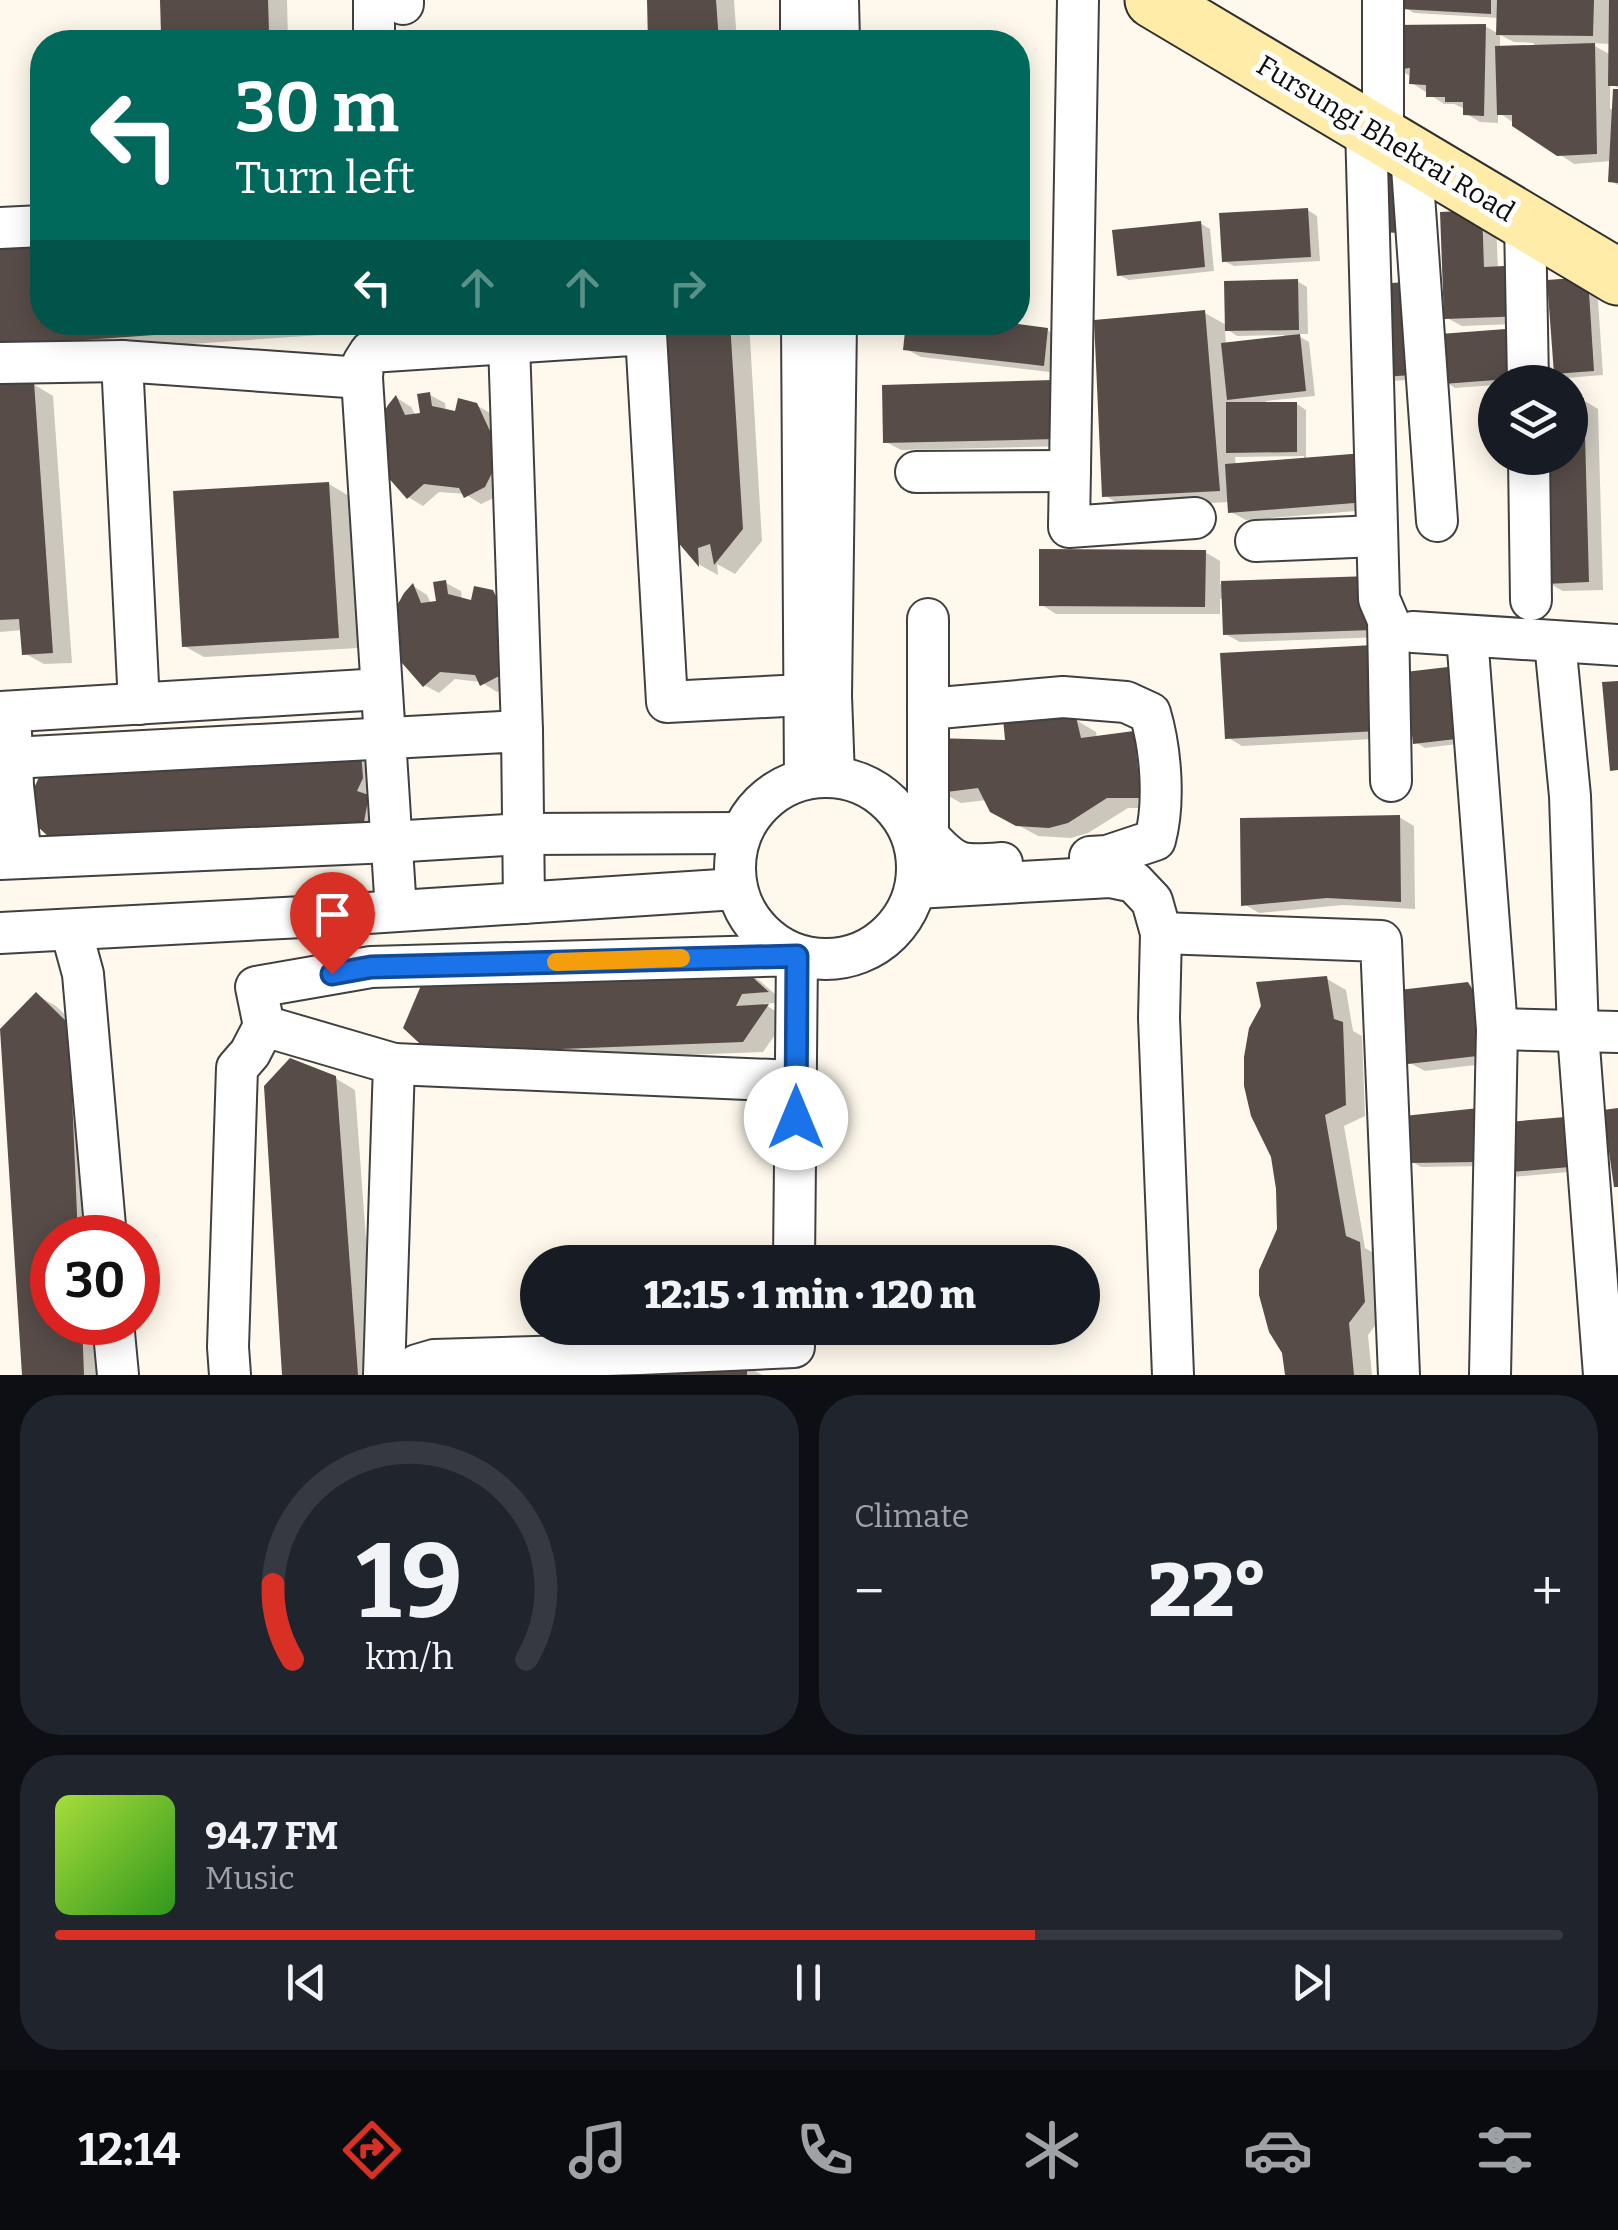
<!DOCTYPE html>
<meta charset="utf-8">
<style>
:root{--surface:#171b24;--page:#20242c;--text:#f1f3f6;--muted:#9ea1a6;--line:#363941;--accent:#d93025}
body{margin:0;font-family:Bitter,serif;background:var(--page);color:var(--text);height:100vh;display:flex;flex-direction:column;font-size:38px;white-space:nowrap}
*{box-sizing:border-box;margin:0}
p{font-size:32px;color:var(--muted)}
.icon{flex:none;width:55px;height:55px;fill:none;stroke:currentColor;stroke-width:2;stroke-linecap:round;stroke-linejoin:round}
.map{position:relative;height:1375px;overflow:hidden}
.drawer{display:flex;flex-direction:column;gap:20px;padding:20px;background:#0d0f14;flex:1}
.drawer>*{flex:none}
.banner{position:absolute;left:30px;top:30px;width:1000px;height:305px;border-radius:40px;box-shadow:0 5px 25px #0003;background:#00695c;color:#fff;overflow:hidden}
.controls{position:absolute;left:1478px;top:365px;display:grid;gap:20px}
.controls a{display:grid;place-items:center;width:110px;height:110px;border-radius:50%;background:var(--surface);box-shadow:0 5px 25px #0003;font-size:50px}
.speed{position:absolute;left:30px;top:1215px;display:flex;gap:20px;font-size:50px;font-weight:700;text-align:center}
.speed>*{display:grid;place-content:center;width:130px;height:130px;border-radius:50%;background:var(--surface);box-shadow:0 5px 25px #0003;line-height:1}
.speed .limit{border:15px solid #d22;background:#fff;color:#111}
.pin{position:absolute;display:grid;place-items:center;width:85px;height:85px;color:#fff;margin:-102px -42px;border-radius:50% 50% 50% 0;rotate:-45deg;box-shadow:0 0 10px #0007}
.pin .icon{rotate:45deg}
.me{position:absolute;width:110px;margin:-55px;rotate:0deg;stroke-linejoin:round;filter:drop-shadow(0 0 8px #0008)}
.turn{display:flex;align-items:center;gap:35px;height:210px;padding:0 40px;font-size:45px}
.turn .icon{width:130px;height:130px;stroke-width:2.5}
.turn b{display:block;font-size:70px;line-height:85px}
.lanes{display:flex;align-items:center;height:95px;padding:0 40px;background:#0003;justify-content:center;gap:50px;direction:ltr}
.lanes .off{opacity:.35}
.big{font-size:75px;font-weight:800;line-height:1.1}
.drawer .tile{flex:1;display:flex;flex-direction:column;justify-content:center;gap:15px;min-width:0;padding:0 35px;border-radius:40px;background:var(--page)}
.drawer .dial{align-items:center;gap:0}
.dial svg{height:260px;overflow:visible;fill:none;stroke:var(--line);stroke-width:7;stroke-linecap:round;text-anchor:middle}
.dial text{fill:var(--text);stroke:none}
.song{display:flex;align-items:center;gap:30px}
.cover{width:120px;height:120px;border-radius:15px;background:linear-gradient(135deg,hsl(80 70% 55%),hsl(110 70% 35%))}
.played{height:10px;border-radius:5px;background:linear-gradient(90deg,var(--accent) 65%,var(--line) 65%)}
.keys{display:flex;justify-content:space-around;direction:ltr}
.heat{display:flex;justify-content:space-between;align-items:center;font-size:55px;direction:ltr}
.drawer .tiles{flex:1;display:grid;gap:20px;grid-template-columns:1fr 1fr}
.tile:last-child{grid-column:span 2}
.trip{position:absolute;left:520px;top:1245px;width:580px;height:100px;border-radius:50px;background:var(--surface);box-shadow:0 5px 25px #0003;font-weight:800;line-height:100px;text-align:center}
.dock{display:flex;height:160px;justify-content:space-around;align-items:center;background:#090b0e;color:var(--muted)}
.dock .icon{width:70px;height:70px}
.dock .active{color:var(--accent)}
.dock b{font-size:45px;color:var(--text)}
.map>svg:first-child{display:block}
</style>
<div class="map">
<svg width="1618" height="1375" viewBox="0 0 1618 1375">
<rect width="100%" height="100%" fill="#fff9ed"/>
<g fill="#0003" fill-rule="evenodd">
<polygon points="162,0 287,0 288,41 181,42 163,32"/>
<polygon points="650,0 734,0 737,42 650,42"/>
<path d="M1404 0H1618V88L1610 83V109H1614L1618 91V185L1611 181 1612 161 1574 164 1498 112V123L1480 122 1465 113V109L1454 104H1444L1412 83V77L1397 69 1485 26 1499 34V18L1414 13 1404 7ZM1500 35 1514 42 1534 43V47L1500 48ZM1590 43 1611 44V55L1600 49Z"/>
<polygon points="1308,210 1317,216 1320,261 1234,266 1224,261"/>
<polygon points="1443,214 1496,222 1498,269 1540,323 1462,326 1447,318"/>
<polygon points="1200,223 1210,229 1214,271 1129,280 1119,275"/>
<polygon points="42,243 42,322 380,322 380,331 0,357"/>
<path d="M1297 281 1307 287 1308 334H1295L1309 342 1315 396 1266 401V405L1297 404 1306 410V460L1381 509 1246 520 1231 512 1230 502 1124 507 1104 495 1205 313 1228 326ZM1225 328 1237 336 1284 335V338L1226 345ZM1304 456V460L1236 466 1235 457Z"/>
<polygon points="1550,282 1597,286 1603,375 1566,378 1556,373"/>
<polygon points="1407,284 1422,379 1393,381 1383,375"/>
<polygon points="668,322 749,322 762,541 735,574 717,564 718,575 700,565 679,539"/>
<polygon points="1047,330 1062,339 1058,373 921,357 906,349"/>
<polygon points="1528,337 1530,382 1495,382 1495,385 1455,388 1446,382"/>
<polygon points="1053,383 1070,446 901,450 886,442"/>
<polygon points="33,384 53,396 72,663 44,664 24,653 23,630 0,632 0,387"/>
<polygon points="430,395 445,403 446,412 457,414 476,405 492,414 500,495 481,504 465,494 439,492 423,506 408,497 397,398 411,407 416,416 423,415"/>
<polygon points="1583,400 1598,409 1603,590 1563,591 1548,583 1547,458 1570,458 1570,401"/>
<polygon points="329,484 349,496 358,648 204,657 184,646"/>
<polygon points="1205,552 1220,561 1220,584 1370,579 1386,637 1240,642 1225,634 1224,599 1220,599 1220,614 1056,614 1042,605"/>
<polygon points="446,583 461,591 462,600 473,603 492,593 508,602 516,683 497,692 481,682 455,679 439,693 424,685 413,586 427,595 431,604 439,603"/>
<polygon points="1223,655 1392,738 1242,746 1227,737"/>
<polygon points="1408,674 1482,741 1425,748 1415,742"/>
<polygon points="1076,720 1096,732 1097,738 1134,734 1154,745 1160,808 1128,808 1088,833 1071,838 1038,836 992,811 987,800 961,803 941,792"/>
<polygon points="360,753 380,765 383,837 74,849"/>
<polygon points="1399,817 1414,826 1415,909 1343,905 1259,913 1244,904"/>
<polygon points="740,969 760,981 784,1002 764,1004 787,1018 763,1052 453,1064"/>
<polygon points="1327,979 1346,990 1353,1031 1362,1036 1365,1116 1344,1126 1365,1248 1379,1256 1384,1314 1368,1335 1372,1375 1288,1375 1279,1230"/>
<polygon points="1467,984 1483,993 1492,1063 1425,1071 1410,1063"/>
<polygon points="36,995 56,1006 88,1037 97,1238 52,1238 52,1322 100,1322 103,1375 24,1375"/>
<polygon points="335,1078 355,1090 376,1375 284,1375"/>
<polygon points="1407,1119 1485,1166 1421,1167 1411,1161"/>
<polygon points="1499,1125 1590,1170 1512,1177"/>
<polygon points="747,1366 762,1375 670,1375"/>
</g>
<g fill="#574c48">
<polygon points="160,0 268,0 269,31 161,34"/>
<polygon points="647,0 716,0 719,42 648,42"/>
<polygon points="1402,0 1491,0 1491,14 1401,9"/>
<polygon points="1497,0 1594,0 1593,36 1496,35"/>
<polygon points="1609,0 1618,0 1618,86 1608,86"/>
<polygon points="1486,24 1484,116 1463,115 1463,102 1445,102 1445,97 1426,97 1426,85 1409,84 1410,68 1395,70 1393,25"/>
<polygon points="1595,43 1597,154 1557,156 1512,126 1512,115 1497,115 1495,46"/>
<polygon points="1613,89 1618,89 1618,183 1608,182"/>
<polygon points="1372,173 1404,175 1403,233 1372,232"/>
<polygon points="1308,208 1311,257 1222,262 1219,213"/>
<polygon points="1482,210 1484,267 1524,265 1526,316 1444,319 1440,212"/>
<polygon points="1201,221 1205,267 1117,276 1112,230"/>
<polygon points="42,240 42,322 295,322 295,325 0,346 0,243"/>
<polygon points="1588,277 1594,371 1554,374 1547,280"/>
<polygon points="1298,279 1299,330 1225,331 1224,281"/>
<polygon points="1408,282 1413,375 1381,377 1374,284"/>
<polygon points="1205,310 1220,491 1102,497 1094,320"/>
<polygon points="665,322 730,322 743,529 714,565 710,544 698,548 699,567 676,540"/>
<polygon points="906,322 1003,322 1048,328 1044,366 903,350"/>
<polygon points="1519,328 1522,378 1443,384 1440,334"/>
<polygon points="1300,334 1306,391 1227,400 1221,343"/>
<polygon points="1054,380 1056,439 883,443 882,385"/>
<polygon points="34,382 53,653 22,655 19,619 0,620 0,384"/>
<polygon points="430,392 432,406 455,411 458,398 477,403 496,444 495,467 485,487 464,498 459,488 424,484 407,499 372,459 369,439 388,405 396,395 405,415 420,413 417,394"/>
<polygon points="1570,398 1584,398 1589,582 1545,584 1545,458 1570,458"/>
<polygon points="1226,402 1297,402 1297,452 1226,453"/>
<polygon points="1364,453 1367,502 1228,513 1225,464"/>
<polygon points="329,482 339,638 182,647 173,491"/>
<polygon points="1039,549 1206,550 1205,607 1039,606"/>
<polygon points="1371,576 1372,630 1223,635 1221,581"/>
<polygon points="446,580 448,594 471,600 474,586 493,590 512,631 501,675 480,686 475,675 440,672 423,687 388,647 385,627 404,593 413,583 421,603 436,601 433,582"/>
<polygon points="1374,645 1378,731 1225,739 1220,653"/>
<polygon points="1465,665 1473,737 1413,744 1405,672"/>
<polygon points="1618,681 1618,770 1610,771 1602,682"/>
<polygon points="1076,717 1081,738 1134,731 1141,798 1107,798 1068,823 1049,828 1016,826 990,812 978,788 939,793 934,738 1005,740 1003,718"/>
<polygon points="361,751 363,778 357,791 369,795 363,827 51,839 23,813 43,768"/>
<polygon points="1400,815 1401,902 1327,898 1241,906 1240,818"/>
<polygon points="740,966 769,992 742,994 736,1006 769,1004 743,1042 431,1054 403,1028 422,983"/>
<polygon points="1327,976 1334,1019 1343,1022 1346,1105 1325,1115 1346,1236 1360,1242 1365,1302 1349,1323 1354,1375 1285,1375 1282,1353 1269,1332 1259,1295 1259,1270 1277,1229 1276,1189 1271,1157 1251,1116 1244,1086 1244,1057 1249,1028 1261,1006 1256,982"/>
<polygon points="1468,982 1495,1028 1477,1056 1408,1064 1399,990"/>
<polygon points="36,992 69,1024 78,1238 52,1238 52,1322 82,1322 84,1375 22,1375 0,1029"/>
<polygon points="290,1058 336,1076 358,1375 282,1375 264,1086"/>
<polygon points="1479,1108 1476,1162 1409,1163 1404,1116"/>
<polygon points="1618,1108 1618,1187 1614,1187 1603,1110"/>
<polygon points="1577,1116 1581,1166 1500,1173 1496,1123"/>
<polygon points="747,1364 747,1375 663,1375 662,1372"/>
</g>
<g fill="none" stroke-linecap="round" stroke-linejoin="round">
<defs>
<g id="street">
<polyline points="838,0 839,42"/>
<polyline points="1078,0 1069,527 1195,518"/>
<polyline points="1383,0 1383,136"/>
<polyline points="403,4 403,0"/>
<polyline points="374,42 374,0"/>
<polyline points="801,42 801,0"/>
<polyline points="1366,126 1379,599 1388,620 1391,781"/>
<polyline points="1411,153 1437,521"/>
<polyline points="1525,220 1528,382"/>
<polyline points="0,228 42,226"/>
<polyline points="802,322 805,779"/>
<polyline points="509,343 522,731"/>
<polyline points="122,361 139,704"/>
<polyline points="0,363 122,361 362,378"/>
<polyline points="1529,458 1531,600"/>
<polyline points="916,472 1070,471"/>
<polyline points="1256,541 1377,536"/>
<path d="M928 619V836C956 867 961 866 1002 863"/>
<polyline points="1413,632 1618,645"/>
<polyline points="1467,636 1497,1029 1490,1375"/>
<polyline points="1555,642 1570,796 1578,1033 1604,1375"/>
<path d="M928 709 1063 697 1126 702 1150 713C1161 750 1165 803 1155 840L1107 856 1090 857 1091 878"/>
<polyline points="0,712 381,689"/>
<polyline points="11,732 13,786 21,858"/>
<polyline points="12,758 522,731 524,903"/>
<circle cx="826" cy="868" r="91"/>
<polyline points="834,777 831,696 836,322"/>
<polyline points="0,859 390,842 523,834 741,833"/>
<polyline points="916,888 1110,877 1134,882 1152,901 1161,933 1159,1018 1173,1375"/>
<polyline points="396,911 362,378 363,363 370,352 646,334 667,702 804,695"/>
<polyline points="71,930 83,974 106,1238"/>
<polyline points="0,933 322,916 736,889"/>
<polyline points="1161,933 1381,941 1399,1375"/>
<polyline points="264,1026 256,987 371,967 797,955 794,1262"/>
<polyline points="1497,1029 1618,1032"/>
<polyline points="394,1064 796,1081"/>
<polyline points="113,1322 118,1375"/>
<polyline points="230,1375 228,1347 237,1068 250,1053 264,1026 394,1064 384,1375"/>
<polyline points="403,1375 417,1365 434,1360 640,1354 794,1347"/>
</g>
<polyline id="secondary" points="1153,0 1618,277"/>
</defs>
<use href="#street" stroke="#404040" stroke-width="44"/>
<use href="#secondary" stroke="#2f2f2f" stroke-width="59"/>
<use href="#street" stroke="#fff" stroke-width="40"/>
<use href="#secondary" stroke="#ffeca8" stroke-width="55"/>
</g>
<g fill="none" stroke-linecap="round" stroke-linejoin="round">
<defs>
<polyline id="route" points="332,974 371,967 797,956 796,1118"/>
</defs>
<use href="#route" stroke="#114b97" stroke-width="25"/>
<use href="#route" stroke="#1a73e8" stroke-width="18"/>
<polyline stroke="#f59e0b" stroke-width="18" points="556,962 681,958"/>
</g>
<g text-anchor="middle" stroke-width="10" stroke-linejoin="round" paint-order="stroke">
<g font-size="28" fill="#0d0d0d" stroke="#fff">
<text transform="translate(1386 138) rotate(31)" y="10">Fursungi Bhekrai Road</text>
</g>
</g>
</svg>
<div class="controls">
<a><svg class="icon" aria-label="layers" viewBox="0 0 24 24"><path d="M12 4l9 5-9 5-9-5zM3 14l9 5 9-5"/></svg></a>
</div>
<div class="speed"><div class="limit">30</div></div>
<div class="pin" style="left:332px;top:974px;background:#d93025"><svg class="icon" aria-label="arrive" viewBox="0 0 24 24"><path d="M6 21V4h12l-3 4 3 4H6"/></svg></div>
<svg class="me" style="left:796px;top:1118px" viewBox="-20 -20 40 40"><circle r="19" fill="#fff"/><path d="M0-13L10 11 0 6-10 11z" fill="#1a73e8"/></svg>
<div class="trip">12:15 · 1 min · 120 m</div>
<div class="banner">
<div class="turn"><svg class="icon" aria-label="left" viewBox="0 0 24 24"><path d="M17 20v-9H6M10 6l-5 5 5 5"/></svg><div><b>30 m</b>Turn left</div></div>
<div class="lanes"><svg class="icon" aria-label="left" viewBox="0 0 24 24"><path d="M17 20v-9H6M10 6l-5 5 5 5"/></svg><svg class="icon off" aria-label="ahead" viewBox="0 0 24 24"><path d="M12 20V5M6 11l6-6 6 6"/></svg><svg class="icon off" aria-label="ahead" viewBox="0 0 24 24"><path d="M12 20V5M6 11l6-6 6 6"/></svg><svg class="icon off" aria-label="right" viewBox="0 0 24 24"><path d="M7 20v-9h11M14 6l5 5-5 5"/></svg></div>
</div>
</div>
<section class="drawer">
<div class="tiles">
<div class="tile dial"><svg viewBox="0 0 100 80">
<path d="M14 69A42 42 0 1 1 86 69"/>
<path d="M14 69A42 42 0 0 1 8 46" stroke="#d93025"/>
<text x="50" y="56" font-size="32" font-weight="700">19</text>
<text x="50" y="72" font-size="11">km/h</text>
</svg></div>
<div class="tile"><p>Climate</p>
<div class="heat"><a>−</a><b class="big">22°</b><a>+</a></div>
</div>
<div class="tile">
<div class="song"><i class="cover"></i><div><b>94.7 FM</b><p>Music</p></div></div>
<div class="played"></div>
<div class="keys"><svg class="icon" aria-label="previous" viewBox="0 0 24 24"><path d="M18 5L8 12l10 7zM5 5v14"/></svg><svg class="icon" aria-label="pause" viewBox="0 0 24 24"><path d="M8 5v14M16 5v14"/></svg><svg class="icon" aria-label="next" viewBox="0 0 24 24"><path d="M6 5l10 7-10 7zM19 5v14"/></svg></div>
</div>
</div>
</section>
<nav class="dock">
<b>12:14</b>
<svg class="icon active" aria-label="directions" viewBox="0 0 24 24"><path d="M12 3l9 9-9 9-9-9zM9 14v-3h6M13 9l2 2-2 2"/></svg>
<svg class="icon" aria-label="music" viewBox="0 0 24 24"><path d="M9 18V5l10-2v13"/><circle cx="6" cy="18" r="3"/><circle cx="16" cy="16" r="3"/></svg>
<svg class="icon" aria-label="phone" viewBox="0 0 24 24"><path d="M5 4h4l2 5-3 2q2 4 5 5l2-3 5 2v4C11 20 4 13 5 4z"/></svg>
<svg class="icon" aria-label="climate" viewBox="0 0 24 24"><path d="M12 3v18M4 7l16 10M4 17L20 7"/></svg>
<svg class="icon" aria-label="car" viewBox="0 0 24 24"><path d="M5 17H2v-5l4-1 3-4h7l3 4 3 1v5h-3M9 17h6M6 11h13"/><circle cx="7" cy="17" r="2"/><circle cx="17" cy="17" r="2"/></svg>
<svg class="icon" aria-label="filters" viewBox="0 0 24 24"><path d="M4 7h16M4 17h16"/><circle cx="9" cy="7" r="2"/><circle cx="15" cy="17" r="2"/></svg>
</nav>
